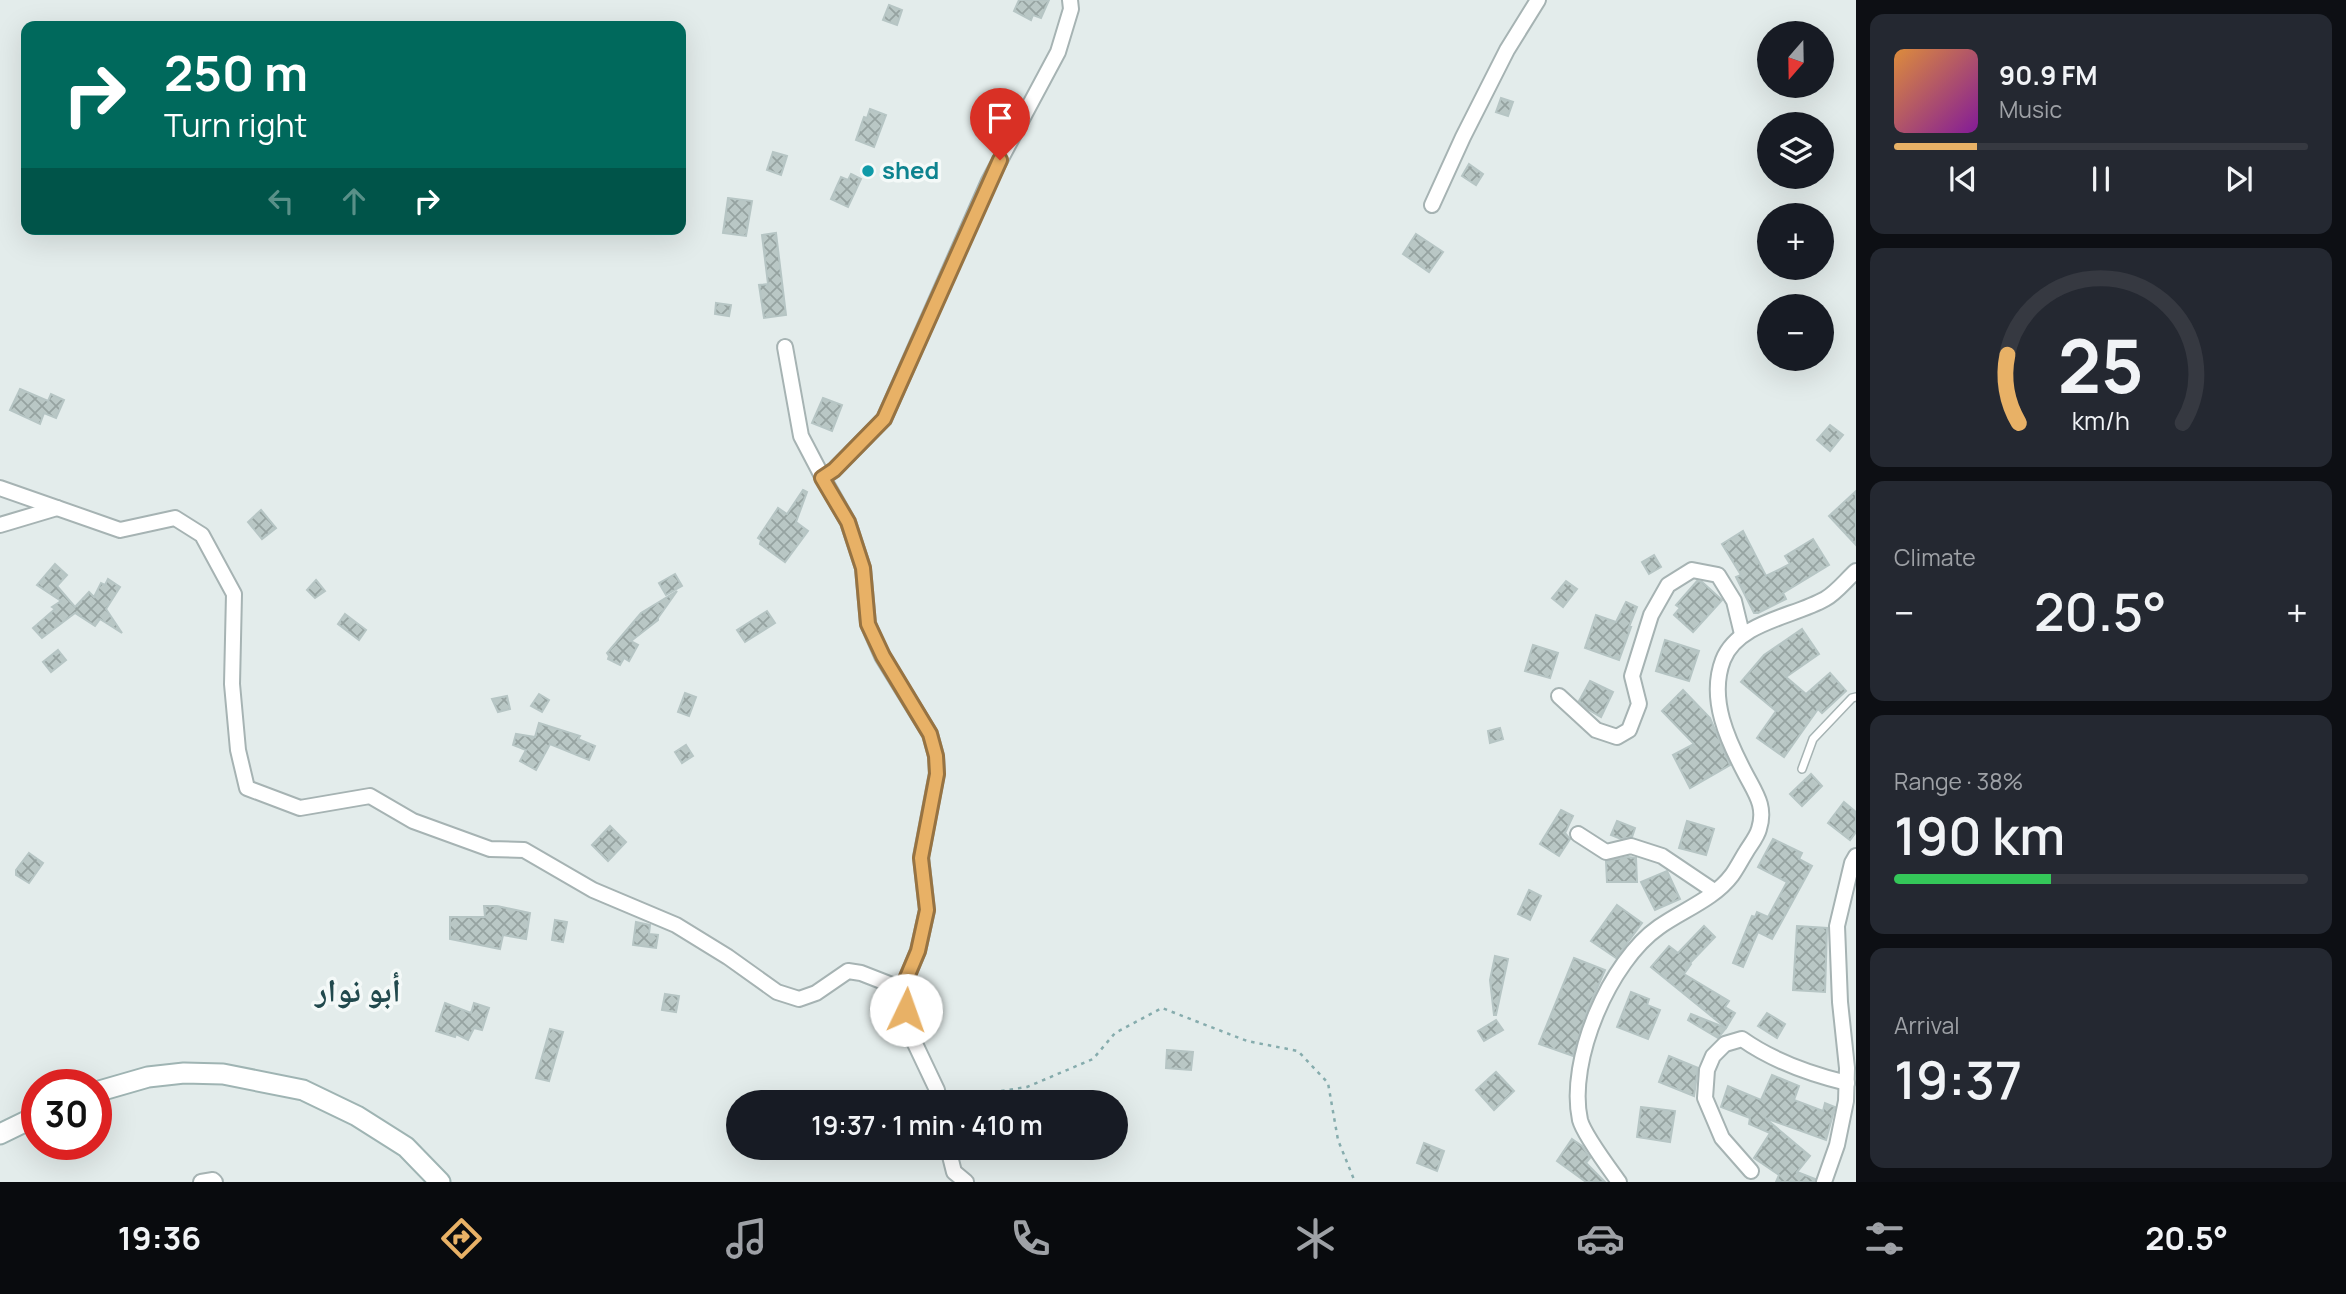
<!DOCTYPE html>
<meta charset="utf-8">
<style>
:root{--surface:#171b24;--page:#242831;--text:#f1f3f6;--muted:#9ea1a6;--line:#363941;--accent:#e8b166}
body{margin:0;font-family:Manrope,"Noto Naskh Arabic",sans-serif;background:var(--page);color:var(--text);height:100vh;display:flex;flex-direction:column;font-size:26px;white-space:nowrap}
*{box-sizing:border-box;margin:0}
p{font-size:23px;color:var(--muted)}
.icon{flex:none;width:38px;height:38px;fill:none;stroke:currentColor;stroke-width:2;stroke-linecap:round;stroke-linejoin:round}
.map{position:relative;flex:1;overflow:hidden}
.details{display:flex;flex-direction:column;gap:14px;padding:14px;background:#0d0f14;width:490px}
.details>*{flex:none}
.top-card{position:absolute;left:21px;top:21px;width:665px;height:214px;border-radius:14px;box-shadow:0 7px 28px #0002;background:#00695c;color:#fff;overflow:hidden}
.needle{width:46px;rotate:200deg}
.buttons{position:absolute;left:1757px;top:21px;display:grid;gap:14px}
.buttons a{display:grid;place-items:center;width:77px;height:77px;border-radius:50%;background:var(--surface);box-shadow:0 7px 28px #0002;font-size:35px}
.speed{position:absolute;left:21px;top:1069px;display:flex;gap:14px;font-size:35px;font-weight:700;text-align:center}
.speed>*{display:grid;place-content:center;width:91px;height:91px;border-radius:50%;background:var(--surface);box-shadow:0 7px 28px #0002;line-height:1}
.speed .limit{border:10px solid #d22;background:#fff;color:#111}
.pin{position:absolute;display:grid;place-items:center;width:60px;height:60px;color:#fff;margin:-72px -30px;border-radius:50% 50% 50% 0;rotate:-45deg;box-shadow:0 0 7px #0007}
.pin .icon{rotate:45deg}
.me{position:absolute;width:77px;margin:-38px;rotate:3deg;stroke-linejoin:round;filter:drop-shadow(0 0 5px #0008)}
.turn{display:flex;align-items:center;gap:24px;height:147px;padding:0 28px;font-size:32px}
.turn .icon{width:91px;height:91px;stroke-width:2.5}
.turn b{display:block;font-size:49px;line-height:60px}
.lanes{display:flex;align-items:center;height:66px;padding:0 28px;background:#0003;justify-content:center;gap:35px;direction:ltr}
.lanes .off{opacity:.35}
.big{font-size:52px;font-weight:600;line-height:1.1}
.details .tile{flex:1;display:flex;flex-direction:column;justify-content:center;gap:10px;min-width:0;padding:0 24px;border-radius:14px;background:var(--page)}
.details .dial{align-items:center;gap:0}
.dial svg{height:182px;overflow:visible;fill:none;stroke:var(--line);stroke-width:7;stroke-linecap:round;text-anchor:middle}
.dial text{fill:var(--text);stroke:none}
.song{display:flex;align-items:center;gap:21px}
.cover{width:84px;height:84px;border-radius:10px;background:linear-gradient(135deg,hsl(30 70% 55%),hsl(290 70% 35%))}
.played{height:7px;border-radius:4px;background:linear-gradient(90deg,var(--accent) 20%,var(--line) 20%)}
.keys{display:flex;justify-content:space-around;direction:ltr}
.heat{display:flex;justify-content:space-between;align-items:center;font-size:38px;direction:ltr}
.charge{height:10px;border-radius:5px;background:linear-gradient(90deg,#34c759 38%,var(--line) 0)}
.trip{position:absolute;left:726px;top:1090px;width:402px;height:70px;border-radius:35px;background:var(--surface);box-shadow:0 7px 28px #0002;font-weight:600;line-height:70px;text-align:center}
.dock{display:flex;height:112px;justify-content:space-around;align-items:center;background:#090b0e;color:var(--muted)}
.dock .icon{width:49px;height:49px}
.dock .active{color:var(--accent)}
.dock b{font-size:32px;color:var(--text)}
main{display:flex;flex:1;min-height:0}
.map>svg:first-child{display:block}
</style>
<main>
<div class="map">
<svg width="1856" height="1182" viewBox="0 0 1856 1182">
<defs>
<pattern id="building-cross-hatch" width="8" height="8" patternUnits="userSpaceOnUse" patternTransform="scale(1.75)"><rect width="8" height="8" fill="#b9c7c5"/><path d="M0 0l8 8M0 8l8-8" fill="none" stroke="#96a3a1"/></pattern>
</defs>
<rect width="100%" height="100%" fill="#e3eceb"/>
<g fill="url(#building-cross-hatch)" stroke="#b6c5c4" stroke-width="2">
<polygon points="1019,0 1049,0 1041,18 1033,15 1031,20 1014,11"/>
<polygon points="889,5 902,10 897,25 883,20"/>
<polygon points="1501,98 1513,102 1508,116 1496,112"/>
<polygon points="870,109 886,115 874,147 856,140 864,117 867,118"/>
<polygon points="773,152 787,156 781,175 767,170"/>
<polygon points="1469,164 1483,174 1476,185 1462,176"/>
<polygon points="851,174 861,179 848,207 831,199 841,177 848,180"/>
<polygon points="728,198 752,201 746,236 723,233"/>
<polygon points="776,233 786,315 764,318 759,285 768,284 762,235"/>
<polygon points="1416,234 1443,252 1429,272 1403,254"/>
<polygon points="716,303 731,305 729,316 715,314"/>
<polygon points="20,389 48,401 51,394 64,400 56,418 44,413 40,424 10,410"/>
<polygon points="823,398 842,405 832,431 812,423"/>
<polygon points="1830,425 1843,435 1830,451 1817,440"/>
<polygon points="803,490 807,492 796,522 808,531 785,562 760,544 761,540 758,538 778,508 787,514"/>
<polygon points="1856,491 1856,545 1829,516"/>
<polygon points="261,510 276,528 262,539 248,522"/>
<polygon points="1743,531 1766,576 1790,564 1785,556 1813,539 1829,565 1783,593 1786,599 1758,613 1754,613 1736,577 1741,575 1722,544"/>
<polygon points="1654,555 1661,567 1649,574 1642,562"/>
<polygon points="55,564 67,575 57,586 75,607 89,592 94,597 101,583 105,585 108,579 120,587 106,609 122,633 100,619 95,626 75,613 42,638 33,628 55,609 52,607 61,601 37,585"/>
<polygon points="675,574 682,586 666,595 659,583"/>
<polygon points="316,580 325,591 315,598 307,590"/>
<polygon points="1566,581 1577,589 1563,607 1552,598"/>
<polygon points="1697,581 1702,582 1722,600 1693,632 1674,615 1680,608 1676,605"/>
<polygon points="677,591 658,618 658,620 631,641 638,645 629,661 624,658 620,665 608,659 609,656 607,653 641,613"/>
<polygon points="1626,602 1637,607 1629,627 1631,627 1619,660 1585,648 1596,615 1616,622"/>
<polygon points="767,611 775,623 745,642 737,630"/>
<polygon points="345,614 366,630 359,640 338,624"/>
<polygon points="1802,629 1819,654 1786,677 1806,694 1830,673 1846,691 1822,713 1818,709 1784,757 1757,738 1776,711 1741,682 1764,655"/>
<polygon points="1665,640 1699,651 1689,681 1656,671"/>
<polygon points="1533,645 1558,653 1550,678 1525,671"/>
<polygon points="58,650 66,660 51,672 43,662"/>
<polygon points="1590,681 1613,692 1601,717 1589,710 1579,701"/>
<polygon points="1683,690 1710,718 1730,765 1690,788 1673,755 1694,744 1662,711"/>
<polygon points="685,693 696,697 689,716 678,712"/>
<polygon points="539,694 549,700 542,712 531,706"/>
<polygon points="507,696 510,709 498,712 492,699"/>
<polygon points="539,723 580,736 578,739 595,746 589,760 550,744 536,770 520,761 526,750 513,745 516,734 535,737"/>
<polygon points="1500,728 1503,739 1490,743 1488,731"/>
<polygon points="686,745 693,756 682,763 675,752"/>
<polygon points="1811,774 1822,786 1802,806 1790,794"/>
<polygon points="1844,802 1856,812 1856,832 1850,840 1828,823"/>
<polygon points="1561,810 1573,816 1565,833 1570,839 1559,856 1540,844"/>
<polygon points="1617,821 1635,828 1632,837 1621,839 1611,835"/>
<polygon points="1687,821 1714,829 1706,855 1679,848"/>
<polygon points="610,826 626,842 608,861 592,845"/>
<polygon points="1773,839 1802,853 1799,859 1812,866 1772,939 1758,932 1743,967 1733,963 1752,916 1755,917 1757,912 1768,917 1787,882 1758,867"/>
<polygon points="29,853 43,863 29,883 16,875 16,870"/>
<polygon points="1628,857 1636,858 1637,882 1607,882 1606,861"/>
<polygon points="1667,871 1680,899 1655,910 1641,882"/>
<polygon points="1529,890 1541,896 1530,920 1518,914"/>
<polygon points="1617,905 1642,923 1616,958 1591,941"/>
<polygon points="484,906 497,906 530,913 526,939 503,935 500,949 450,939 450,917 485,917"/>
<polygon points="555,920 567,922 563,942 552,940"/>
<polygon points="636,922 650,925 649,934 658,935 656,948 633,945"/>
<polygon points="1704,926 1715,937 1690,963 1691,964 1684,974 1729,1001 1725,1007 1735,1013 1726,1028 1651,967 1669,946 1678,953"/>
<polygon points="1797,926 1827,928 1825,992 1793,990"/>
<polygon points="1495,956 1508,959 1496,1015 1494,1015 1490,980"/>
<polygon points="1574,958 1605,970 1587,1011 1573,1056 1539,1044"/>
<polygon points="1631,992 1649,999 1647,1005 1660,1010 1648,1039 1617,1027"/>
<polygon points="665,994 679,996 676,1012 662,1010"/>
<polygon points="445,1003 471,1013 474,1003 489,1008 482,1030 474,1028 468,1040 456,1034 455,1037 436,1031"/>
<polygon points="1767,1013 1785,1024 1777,1038 1758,1026"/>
<polygon points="1691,1014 1726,1028 1718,1038 1688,1020"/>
<polygon points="1496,1020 1503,1030 1484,1041 1478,1031"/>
<polygon points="550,1029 563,1032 549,1081 536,1078"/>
<polygon points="1167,1050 1193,1052 1191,1070 1166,1068"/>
<polygon points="1669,1056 1698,1068 1694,1096 1659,1082"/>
<polygon points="1496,1072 1514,1091 1494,1110 1476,1090"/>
<polygon points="1772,1075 1799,1086 1794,1100 1823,1111 1825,1103 1835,1107 1826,1140 1765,1118 1810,1156 1797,1172 1815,1179 1815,1182 1776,1182 1779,1175 1754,1158 1770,1133 1749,1124 1750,1118 1721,1107 1728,1086 1761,1100"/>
<polygon points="1641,1107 1675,1111 1670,1142 1637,1137"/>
<polygon points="1572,1139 1582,1146 1590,1158 1586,1163 1605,1182 1586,1182 1557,1161"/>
<polygon points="1424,1143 1444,1151 1437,1171 1417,1163"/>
</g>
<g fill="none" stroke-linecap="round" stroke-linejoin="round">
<defs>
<polyline id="lane" points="1802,769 1813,739 1852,698 1856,697"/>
<g id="street">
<polyline points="1432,205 1463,137 1507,50 1538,0"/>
<polyline points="785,347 801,436 823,478"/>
<polyline points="0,488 120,530 175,518 202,535 234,594 232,684 238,750 247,788 300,808 370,796 413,821 490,849 524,850 593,890 676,925 728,957 777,992 799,999 816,993 848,971 861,973 902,989 909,1031 937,1090 939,1102"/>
<polyline points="0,525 57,508"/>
<polyline points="1559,696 1596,730 1617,737 1629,730 1639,704 1632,676 1651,615 1668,585 1692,570 1718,575 1734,601 1742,634"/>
<polyline points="1578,834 1606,852 1631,846 1662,856 1714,891"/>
<polyline points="902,989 918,951 927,910 921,857 937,773 936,756 930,734 882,656 868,624 863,568 848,522 823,478 834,470 884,419 989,181 1058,52 1071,9 1070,0"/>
<polyline points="948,1148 954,1172 966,1182"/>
<path d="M1751 1171 1722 1138 1705 1098 1707 1070 1713 1056 1725 1044 1742 1039C1773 1061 1810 1074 1847 1083"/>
<polyline points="201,1182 213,1180 215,1182"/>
<path d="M1619 1182C1609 1168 1584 1135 1580 1120 1567 1060 1610 961 1659 927 1683 910 1714 899 1732 875 1737 868 1741 860 1746 852 1750 845 1757 837 1759 829 1766 807 1756 794 1746 775 1728 741 1708 699 1723 660 1738 622 1793 617 1825 599 1836 593 1846 580 1856 571"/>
<polyline points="1824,1182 1837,1145 1846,1101 1847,1068 1840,1002 1837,926 1852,863 1856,856"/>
</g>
<g id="secondary">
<polyline points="96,1092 148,1077 184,1073 223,1074 303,1090 357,1116 406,1147 440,1182"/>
<polyline points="0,1134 37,1116"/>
</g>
</defs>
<use href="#lane" stroke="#a6b3b3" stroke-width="10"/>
<use href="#street" stroke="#a6b3b3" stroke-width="18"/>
<use href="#secondary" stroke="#9fb4b3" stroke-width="23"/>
<polyline stroke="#86acad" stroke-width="2.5" stroke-dasharray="3.5 5" stroke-linecap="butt" points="951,1092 968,1096 1027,1087 1093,1059 1115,1033 1162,1008 1247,1041 1298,1051 1328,1083 1338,1140 1355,1182"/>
<use href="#lane" stroke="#fff" stroke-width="7"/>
<use href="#street" stroke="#fff" stroke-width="14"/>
<use href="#secondary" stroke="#fff" stroke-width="19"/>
</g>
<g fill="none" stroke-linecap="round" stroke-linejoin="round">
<defs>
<polyline id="route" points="906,1010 902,989 918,951 927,910 921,858 937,774 936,756 930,734 883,656 868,624 863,568 848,522 822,478 834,470 884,419 1000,160"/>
</defs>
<use href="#route" stroke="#977342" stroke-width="18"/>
<use href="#route" stroke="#e8b166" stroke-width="12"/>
</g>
<circle fill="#0f9aa8" stroke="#f4f9f8" stroke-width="2.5" cx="868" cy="171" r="7"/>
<g text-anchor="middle" stroke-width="7" stroke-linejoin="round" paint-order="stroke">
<g font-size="24" font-weight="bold" fill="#0d838f" stroke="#f4f9f8" text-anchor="start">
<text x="882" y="179">shed</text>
</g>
<g font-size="32" font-weight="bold" fill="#21494d" stroke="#f4f9f8">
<text x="358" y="1002">أبو نوار</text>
</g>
</g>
</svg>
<div class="buttons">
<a><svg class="needle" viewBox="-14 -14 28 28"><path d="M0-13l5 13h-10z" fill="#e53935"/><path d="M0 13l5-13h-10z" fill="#9ea1a6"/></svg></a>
<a><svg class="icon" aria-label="layers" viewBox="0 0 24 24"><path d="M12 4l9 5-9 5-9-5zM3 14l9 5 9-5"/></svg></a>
<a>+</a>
<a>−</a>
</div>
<div class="speed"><div class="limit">30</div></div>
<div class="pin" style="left:1000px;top:160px;background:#d93025"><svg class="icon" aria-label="arrive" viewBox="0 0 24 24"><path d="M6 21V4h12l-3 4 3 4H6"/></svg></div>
<svg class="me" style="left:906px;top:1010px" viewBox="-20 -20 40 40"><circle r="19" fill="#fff"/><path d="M0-13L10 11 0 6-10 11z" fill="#e8b166"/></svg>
<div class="trip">19:37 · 1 min · 410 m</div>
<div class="top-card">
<div class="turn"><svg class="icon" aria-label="right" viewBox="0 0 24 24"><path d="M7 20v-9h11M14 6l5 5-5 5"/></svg><div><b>250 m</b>Turn right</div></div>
<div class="lanes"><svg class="icon off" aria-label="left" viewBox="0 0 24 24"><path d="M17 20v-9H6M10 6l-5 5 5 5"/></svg><svg class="icon off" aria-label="ahead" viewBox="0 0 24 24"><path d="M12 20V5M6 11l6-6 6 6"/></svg><svg class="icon" aria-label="right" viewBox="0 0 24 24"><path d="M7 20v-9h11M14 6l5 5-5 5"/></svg></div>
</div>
</div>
<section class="details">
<div class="tile">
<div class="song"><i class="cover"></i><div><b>90.9 FM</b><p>Music</p></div></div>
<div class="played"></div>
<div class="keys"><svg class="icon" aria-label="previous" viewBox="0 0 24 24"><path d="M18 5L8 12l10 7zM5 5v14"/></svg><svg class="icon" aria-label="pause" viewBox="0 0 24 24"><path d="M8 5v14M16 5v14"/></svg><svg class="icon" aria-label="next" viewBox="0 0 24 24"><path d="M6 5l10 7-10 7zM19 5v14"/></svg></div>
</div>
<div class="tile dial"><svg viewBox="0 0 100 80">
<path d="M14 69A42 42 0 1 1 86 69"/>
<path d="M14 69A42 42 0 0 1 9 39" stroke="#e8b166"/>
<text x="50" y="56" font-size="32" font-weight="700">25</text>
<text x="50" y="72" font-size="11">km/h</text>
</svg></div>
<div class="tile"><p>Climate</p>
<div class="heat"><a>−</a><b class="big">20.5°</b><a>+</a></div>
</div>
<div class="tile"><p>Range · 38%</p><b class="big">190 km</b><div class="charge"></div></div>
<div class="tile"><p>Arrival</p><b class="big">19:37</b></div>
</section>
</main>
<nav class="dock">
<b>19:36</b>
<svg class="icon active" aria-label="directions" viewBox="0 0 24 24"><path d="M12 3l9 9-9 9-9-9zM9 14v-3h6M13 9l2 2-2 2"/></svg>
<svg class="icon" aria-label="music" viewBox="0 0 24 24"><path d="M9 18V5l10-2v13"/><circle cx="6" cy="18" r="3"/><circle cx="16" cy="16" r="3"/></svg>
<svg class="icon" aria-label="phone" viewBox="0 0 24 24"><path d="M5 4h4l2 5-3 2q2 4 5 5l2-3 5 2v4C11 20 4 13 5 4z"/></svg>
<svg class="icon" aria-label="climate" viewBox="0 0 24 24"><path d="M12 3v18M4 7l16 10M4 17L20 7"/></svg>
<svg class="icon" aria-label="car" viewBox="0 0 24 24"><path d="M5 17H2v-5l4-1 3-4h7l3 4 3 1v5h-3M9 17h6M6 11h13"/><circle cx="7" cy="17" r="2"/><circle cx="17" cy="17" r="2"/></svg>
<svg class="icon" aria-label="filters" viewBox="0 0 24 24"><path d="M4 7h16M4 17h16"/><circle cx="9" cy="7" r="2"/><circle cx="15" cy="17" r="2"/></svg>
<b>20.5°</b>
</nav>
